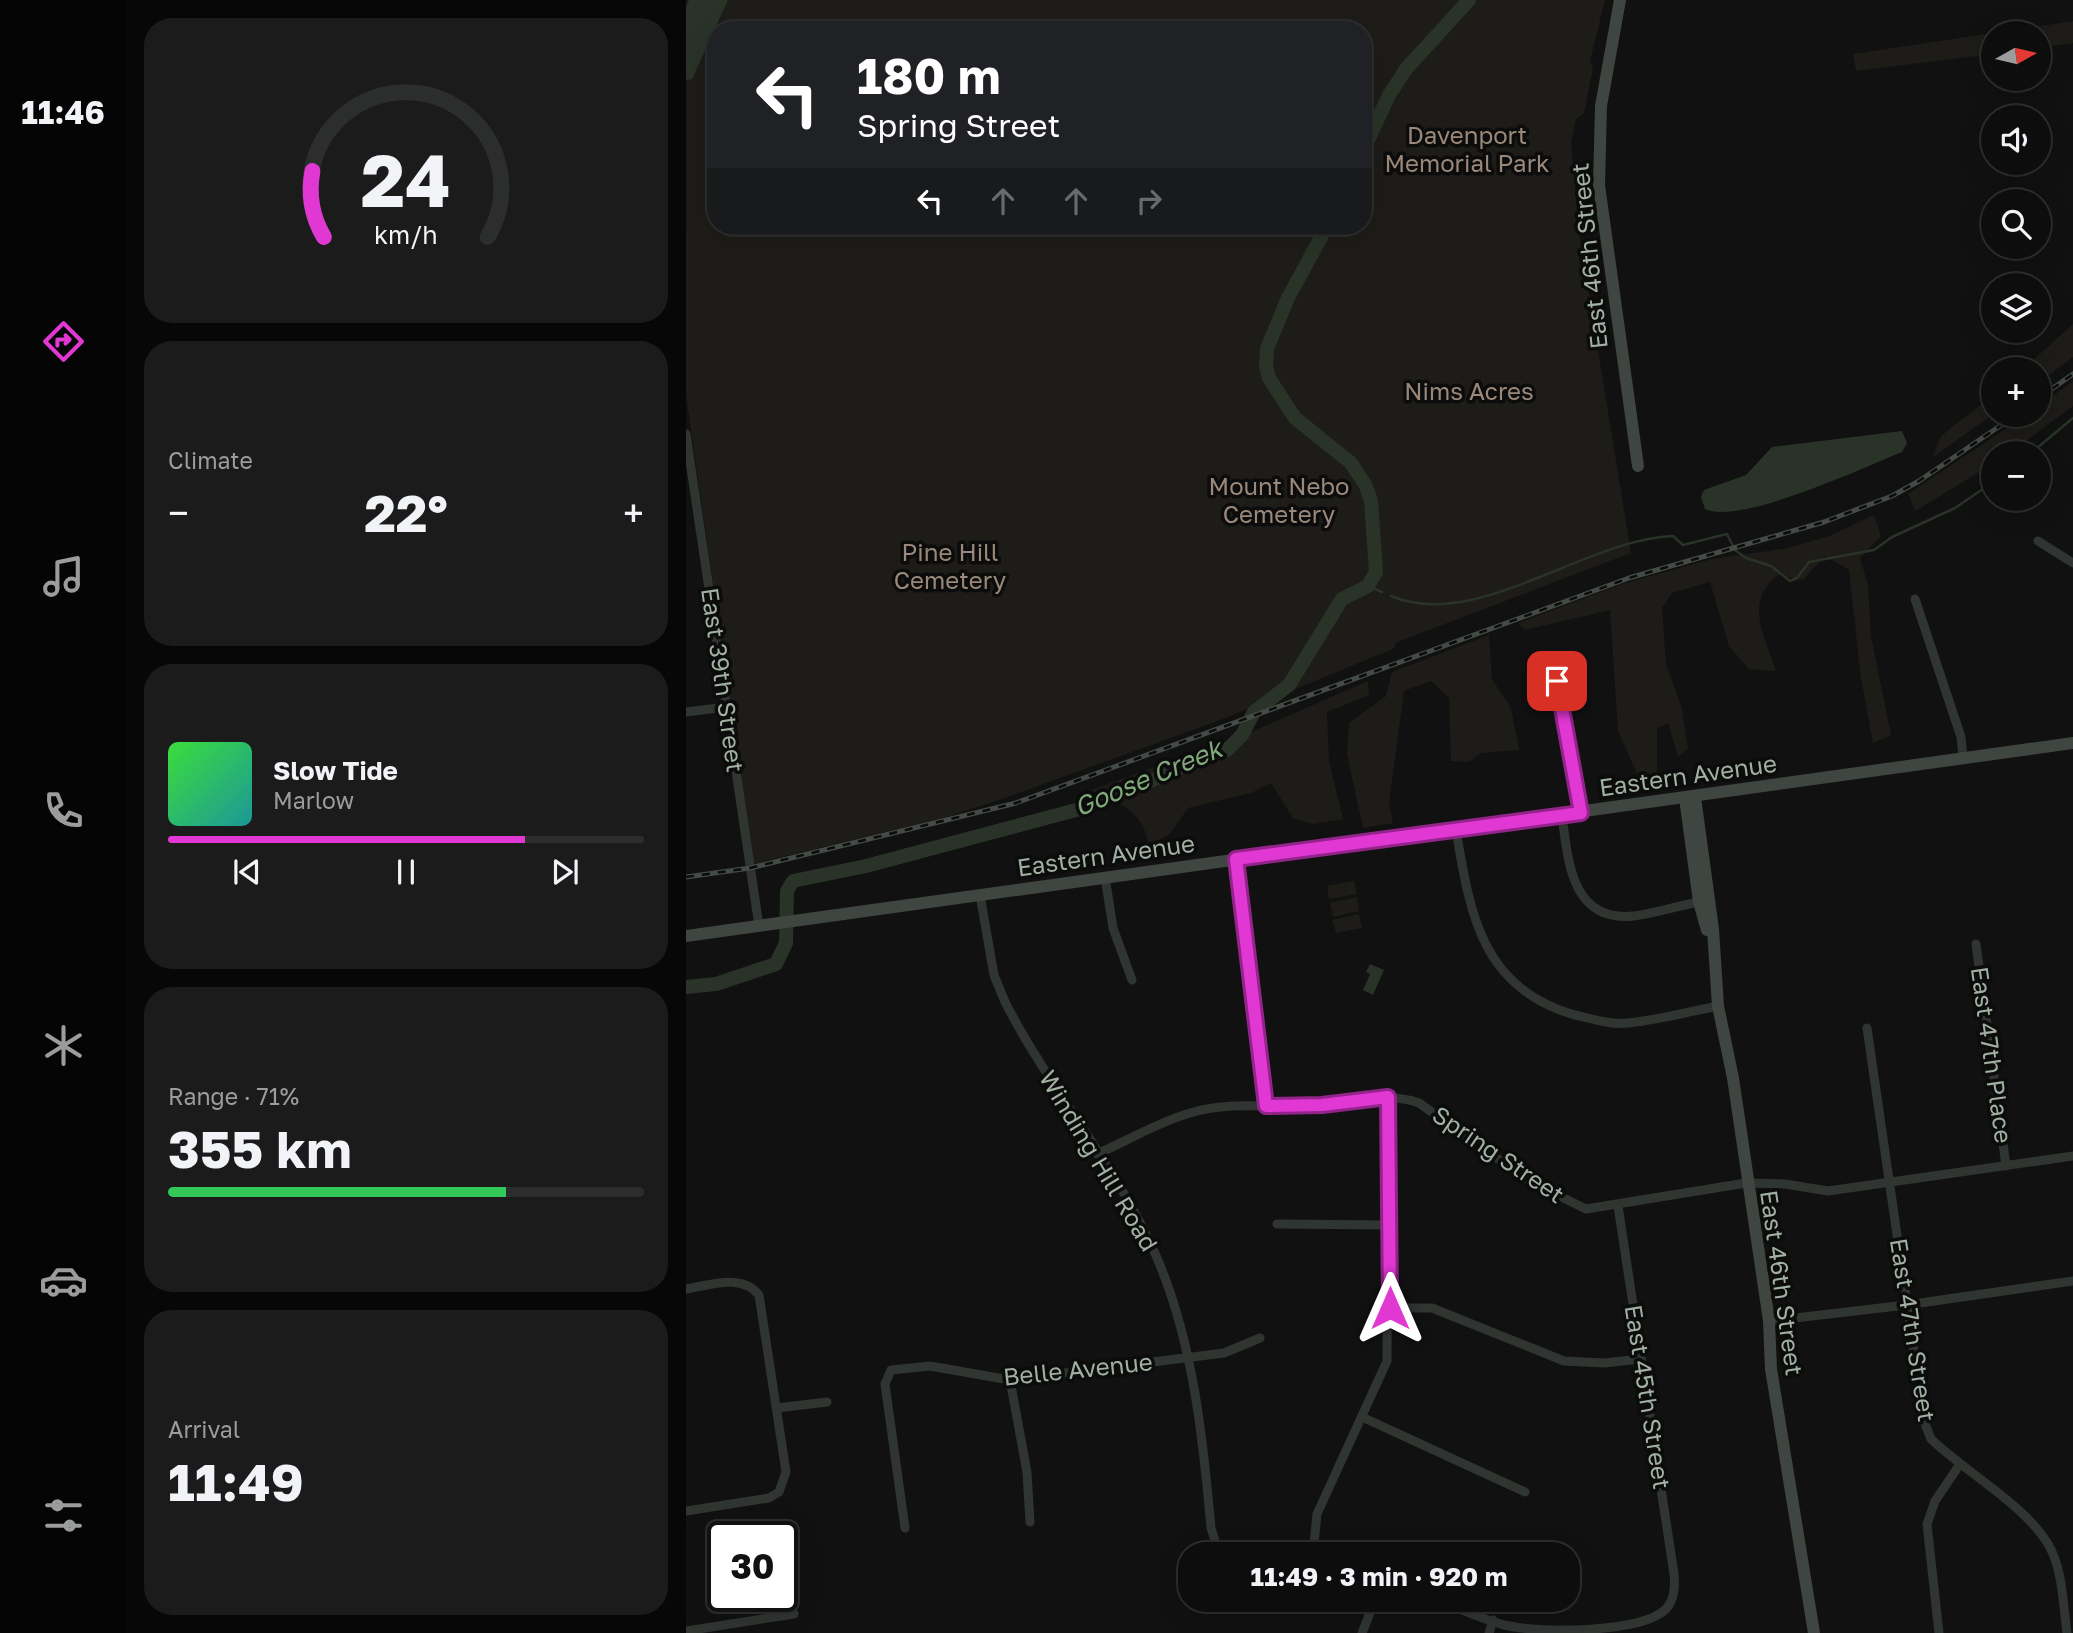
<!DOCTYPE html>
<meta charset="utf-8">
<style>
:root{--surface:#0c0d0c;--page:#1a1b1a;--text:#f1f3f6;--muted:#9a9c9d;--line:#2c2d2d;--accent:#e138d4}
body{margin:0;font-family:"Golos Text",sans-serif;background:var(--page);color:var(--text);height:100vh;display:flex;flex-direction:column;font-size:26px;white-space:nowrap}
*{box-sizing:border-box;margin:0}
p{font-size:23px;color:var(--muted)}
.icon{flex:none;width:38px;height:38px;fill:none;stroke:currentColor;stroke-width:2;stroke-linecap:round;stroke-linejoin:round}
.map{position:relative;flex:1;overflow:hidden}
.details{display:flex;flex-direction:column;gap:18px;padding:18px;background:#070707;width:560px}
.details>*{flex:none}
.hud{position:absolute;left:21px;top:21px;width:665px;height:214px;border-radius:28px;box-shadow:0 7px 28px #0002,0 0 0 2px var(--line);background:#202124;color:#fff;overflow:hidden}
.needle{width:46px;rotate:82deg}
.fabs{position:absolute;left:1295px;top:21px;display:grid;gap:14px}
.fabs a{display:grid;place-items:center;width:70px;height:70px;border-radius:50%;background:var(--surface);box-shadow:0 7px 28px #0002,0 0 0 2px var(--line);font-size:35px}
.speed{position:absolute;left:21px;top:1521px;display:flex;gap:14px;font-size:35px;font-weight:700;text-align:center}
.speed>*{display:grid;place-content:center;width:91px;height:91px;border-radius:50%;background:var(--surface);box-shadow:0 7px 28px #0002,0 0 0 2px var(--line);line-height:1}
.speed .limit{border:4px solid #111;border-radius:10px;background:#fff;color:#111}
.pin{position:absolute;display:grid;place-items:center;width:60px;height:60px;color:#fff;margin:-30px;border-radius:14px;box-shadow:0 4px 10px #0006}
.me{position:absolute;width:77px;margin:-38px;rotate:0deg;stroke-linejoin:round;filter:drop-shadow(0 0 5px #0008)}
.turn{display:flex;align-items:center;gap:24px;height:147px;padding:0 35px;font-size:32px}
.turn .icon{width:91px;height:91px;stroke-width:2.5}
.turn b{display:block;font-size:49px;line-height:60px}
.lanes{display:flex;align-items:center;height:66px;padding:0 35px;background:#0003;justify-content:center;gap:35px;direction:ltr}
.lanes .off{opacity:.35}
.big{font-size:52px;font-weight:700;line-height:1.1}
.details .card{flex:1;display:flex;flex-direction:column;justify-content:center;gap:10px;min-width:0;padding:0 24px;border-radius:28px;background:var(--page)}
.details .dial{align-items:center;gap:0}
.dial svg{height:182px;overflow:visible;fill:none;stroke:var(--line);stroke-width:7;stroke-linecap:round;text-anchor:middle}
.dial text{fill:var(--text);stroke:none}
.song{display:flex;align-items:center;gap:21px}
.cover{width:84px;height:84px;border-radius:10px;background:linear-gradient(135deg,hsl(120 70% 55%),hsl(180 70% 35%))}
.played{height:7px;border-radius:4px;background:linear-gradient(90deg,var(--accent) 75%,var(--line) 75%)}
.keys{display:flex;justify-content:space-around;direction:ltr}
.heat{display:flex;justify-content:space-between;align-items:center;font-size:38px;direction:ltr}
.charge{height:10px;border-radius:5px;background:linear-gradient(90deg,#34c759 71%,var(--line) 0)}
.trip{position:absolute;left:492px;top:1542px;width:402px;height:70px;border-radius:28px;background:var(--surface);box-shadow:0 7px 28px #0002,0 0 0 2px var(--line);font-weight:700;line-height:70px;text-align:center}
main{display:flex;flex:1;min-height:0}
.tab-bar{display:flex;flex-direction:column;width:126px;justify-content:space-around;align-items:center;background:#050505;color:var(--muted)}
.tab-bar .icon{width:49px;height:49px}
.tab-bar .active{color:var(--accent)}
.tab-bar b{font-size:32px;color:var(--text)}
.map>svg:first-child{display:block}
</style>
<main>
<nav class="tab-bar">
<b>11:46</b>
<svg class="icon active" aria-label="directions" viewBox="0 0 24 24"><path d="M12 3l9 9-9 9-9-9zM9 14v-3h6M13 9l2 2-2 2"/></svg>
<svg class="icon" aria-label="music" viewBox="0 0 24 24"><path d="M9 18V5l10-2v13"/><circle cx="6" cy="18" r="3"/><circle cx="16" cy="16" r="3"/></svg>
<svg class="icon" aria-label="phone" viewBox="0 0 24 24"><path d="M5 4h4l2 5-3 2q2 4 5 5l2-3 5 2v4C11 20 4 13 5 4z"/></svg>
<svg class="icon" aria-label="climate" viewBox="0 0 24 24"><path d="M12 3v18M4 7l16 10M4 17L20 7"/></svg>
<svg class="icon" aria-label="car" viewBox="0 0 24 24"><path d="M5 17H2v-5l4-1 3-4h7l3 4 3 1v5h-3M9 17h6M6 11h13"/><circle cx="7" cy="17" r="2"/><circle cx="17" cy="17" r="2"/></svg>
<svg class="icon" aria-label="filters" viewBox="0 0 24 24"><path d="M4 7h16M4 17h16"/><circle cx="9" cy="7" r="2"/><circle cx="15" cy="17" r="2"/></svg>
</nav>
<section class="details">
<div class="card dial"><svg viewBox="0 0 100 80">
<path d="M14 69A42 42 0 1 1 86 69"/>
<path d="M14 69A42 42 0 0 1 9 40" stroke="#e138d4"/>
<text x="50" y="56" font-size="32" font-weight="700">24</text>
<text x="50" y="72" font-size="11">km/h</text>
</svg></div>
<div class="card"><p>Climate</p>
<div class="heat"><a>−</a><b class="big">22°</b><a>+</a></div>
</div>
<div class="card">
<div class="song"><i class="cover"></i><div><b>Slow Tide</b><p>Marlow</p></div></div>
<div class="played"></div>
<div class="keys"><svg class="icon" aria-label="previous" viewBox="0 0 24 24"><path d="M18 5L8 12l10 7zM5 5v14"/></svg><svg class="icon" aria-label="pause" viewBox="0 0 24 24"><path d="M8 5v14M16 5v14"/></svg><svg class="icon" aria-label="next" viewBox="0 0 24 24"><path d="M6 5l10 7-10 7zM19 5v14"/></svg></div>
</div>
<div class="card"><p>Range · 71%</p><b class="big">355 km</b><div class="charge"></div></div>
<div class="card"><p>Arrival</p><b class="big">11:49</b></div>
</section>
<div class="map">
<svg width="1387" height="1633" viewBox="0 0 1387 1633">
<rect width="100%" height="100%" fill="#101110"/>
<g fill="#1e1c19" fill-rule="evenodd">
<path d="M0 0H919L904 61 907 68 898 113 890 119 885 142 894 239 945 553 709 643V648L537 719 316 799 254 819 67 864 0 395ZM30 30H677V226H30Z"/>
<polygon points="1387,21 1387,43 1353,48 1353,33 1307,33 1307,54 1170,71 1167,54"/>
<polygon points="1387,324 1387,357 1353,383 1353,369 1337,369"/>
<polygon points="1387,381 1387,406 1324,453 1307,453 1307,464 1229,511 1222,494 1340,415 1353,415 1353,406"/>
<polygon points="1307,395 1307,414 1246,458 1255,436"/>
<path d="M1188 515 1195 536 1174 558 1182 585 1185 636 1205 735 1187 743 1175 678 1163 570 1139 556 1117 580 1092 575C1057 602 1079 636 1090 671L1063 669 1043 646 1024 582 986 593 976 608 980 664 996 709 1002 749 992 757 982 723 971 729V776H952L932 731 924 610 839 630 832 623 936 584 1026 559 1103 548 1143 536Z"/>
<polygon points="803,635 806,679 825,708 833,750 795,753 783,762 765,761 763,698 745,681 718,691 703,803 707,823 677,828 661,754 663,723 700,696 706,672"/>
<path d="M682 681 683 695 641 712 643 761 657 819 627 824 607 818 585 783 565 793 502 808 483 835 462 844C458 811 433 803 405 790L565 732Z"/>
<polygon points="668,881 671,894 643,899 641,886"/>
<polygon points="671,897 673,911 647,917 644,903"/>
<polygon points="673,914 676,928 650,933 646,920"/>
</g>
<g fill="#293327">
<polygon points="3,0 42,0 6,79 0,80 0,7"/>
<path d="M1216 431 1221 443 1216 452C1179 467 1052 526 1019 509L1015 497 1018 490 1060 475 1086 447Z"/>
<polygon points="684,964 698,970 687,995 677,990 684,974 680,972"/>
</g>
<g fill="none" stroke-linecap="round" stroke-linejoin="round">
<g stroke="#293327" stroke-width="2.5">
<polyline points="1345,453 1387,418"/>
<polyline points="682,586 696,592"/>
<path d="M705 596C790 632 899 539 987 536L997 545 1041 534 1049 550 1060 558 1085 566 1104 581 1111 578 1123 562 1188 550 1206 537 1269 508 1307 482"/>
</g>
<g stroke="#293327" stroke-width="14">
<polyline points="677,151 703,95 720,69 783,0"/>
<polyline points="0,987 30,984 90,964 100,943 101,891 107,881 180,866 394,809 465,781 519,756 541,750 556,735 568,712 603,685 656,599 682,586 690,572 685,501 680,486 665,463 609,418 583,378 580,366 581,349 601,300 641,226"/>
</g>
<g stroke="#313532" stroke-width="9">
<polyline points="0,434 73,926"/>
<polyline points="1352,541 1387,563"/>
<polyline points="1229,599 1275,737 1277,758"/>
<polyline points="871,681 895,813"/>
<polyline points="0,712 40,707"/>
<path d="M876 816C882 860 885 923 948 916 971 913 994 905 1018 901"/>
<path d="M770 830C784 913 795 988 889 1015 907 1019 924 1025 942 1023 972 1020 1002 1012 1032 1006"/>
<polyline points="550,859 580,1106"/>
<polyline points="419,877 427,928 446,980"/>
<path d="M294 895 308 975 319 1002C364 1090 432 1167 471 1258 507 1342 517 1438 525 1528L531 1547 538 1554"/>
<polyline points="1290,944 1320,1166"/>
<path d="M1181 1028 1238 1421 1245 1439C1278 1471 1339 1505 1362 1544 1377 1569 1377 1605 1381 1633"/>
<path d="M411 1154C441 1141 472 1122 504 1113 542 1101 583 1108 622 1106 658 1105 698 1090 733 1103L845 1182 900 1209 1060 1183 1099 1184 1142 1191 1387 1156"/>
<polyline points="591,1224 704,1225"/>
<path d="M0 1289C24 1285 56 1273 73 1295L100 1472 93 1492 83 1498 0 1511"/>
<polyline points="703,1308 746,1308 878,1361 918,1363 955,1359"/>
<polyline points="1083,1321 1220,1305 1387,1281"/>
<polyline points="324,1380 341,1472 344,1522"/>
<polyline points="91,1408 141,1402"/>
<polyline points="676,1417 839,1492"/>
<polyline points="219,1528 199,1384 205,1370 244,1366 324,1380 538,1353 574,1338"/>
<polyline points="627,1554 631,1514 701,1361 702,1097"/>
<path d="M752 1600C772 1608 802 1622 823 1626 856 1633 956 1633 980 1609 989 1599 989 1586 988 1574L932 1206"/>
<polyline points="0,1631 108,1614"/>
<polyline points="676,1633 689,1600"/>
<polyline points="803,1633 807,1620"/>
<polyline points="1253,1633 1241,1524 1249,1501 1274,1464"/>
</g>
<g stroke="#3f4540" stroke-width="12">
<polyline points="934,0 915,106 913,185 952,466"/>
<polyline points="1009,797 1027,929 1032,1006 1047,1078 1083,1321 1085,1369 1128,1633"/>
<polyline points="999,798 1013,902 1021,930"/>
<polyline points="0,936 1387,743"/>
</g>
<defs>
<g id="rail">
<polyline points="1353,398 1387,374"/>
<polyline points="0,877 64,868 330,803 943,578 1138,522 1206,496 1233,481 1330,415"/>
</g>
</defs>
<use href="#rail" stroke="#444a45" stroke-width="5"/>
<use href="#rail" stroke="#0b0c0b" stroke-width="2.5" stroke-dasharray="8" stroke-linecap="butt"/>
</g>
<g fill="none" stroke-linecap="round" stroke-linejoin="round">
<defs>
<polyline id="route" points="704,1308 702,1097 636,1105 580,1106 550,859 895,813 871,681"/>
</defs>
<use href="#route" stroke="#92248a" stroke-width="18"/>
<use href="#route" stroke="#e138d4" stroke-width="12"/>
</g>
<g text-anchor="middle" stroke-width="7" stroke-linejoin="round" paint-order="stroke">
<g font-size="24" fill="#9a897a" stroke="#0b0c0b">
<text x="781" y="144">Davenport<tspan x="781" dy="28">Memorial Park</tspan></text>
<text x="783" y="400">Nims Acres</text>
<text x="593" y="495">Mount Nebo<tspan x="593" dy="28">Cemetery</tspan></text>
<text x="264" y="561">Pine Hill<tspan x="264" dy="28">Cemetery</tspan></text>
</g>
<g font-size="24" fill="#a2b0a3" stroke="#0b0c0b">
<text transform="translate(904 256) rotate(-96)" y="8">East 46th Street</text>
<text transform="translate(36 680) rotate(82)" y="8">East 39th Street</text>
<text transform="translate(1002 776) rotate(-8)" y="8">Eastern Avenue</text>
<text transform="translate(420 856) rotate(-8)" y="8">Eastern Avenue</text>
<text transform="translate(1305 1055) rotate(82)" y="8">East 47th Place</text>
<text transform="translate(812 1155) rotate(34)" y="8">Spring Street</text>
<text transform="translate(412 1161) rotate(59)" y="8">Winding Hill Road</text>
<text transform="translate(1095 1283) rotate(82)" y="8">East 46th Street</text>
<text transform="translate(1226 1330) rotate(81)" y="8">East 47th Street</text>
<text transform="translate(392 1370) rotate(-6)" y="8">Belle Avenue</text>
<text transform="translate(961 1397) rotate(81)" y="8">East 45th Street</text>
</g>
<g font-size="26" font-style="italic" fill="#81a97b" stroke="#0b0c0b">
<text transform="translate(462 778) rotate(-23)" y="9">Goose Creek</text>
</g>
</g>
</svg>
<div class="fabs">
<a><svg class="needle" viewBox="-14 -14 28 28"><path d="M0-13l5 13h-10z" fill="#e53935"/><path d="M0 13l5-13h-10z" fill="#9a9c9d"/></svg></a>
<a><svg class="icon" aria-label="sound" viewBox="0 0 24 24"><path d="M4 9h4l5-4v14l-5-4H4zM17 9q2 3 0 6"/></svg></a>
<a><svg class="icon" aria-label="search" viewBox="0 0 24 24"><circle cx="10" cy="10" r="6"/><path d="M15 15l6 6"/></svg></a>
<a><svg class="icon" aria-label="layers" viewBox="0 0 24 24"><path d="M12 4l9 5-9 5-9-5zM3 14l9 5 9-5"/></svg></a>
<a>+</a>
<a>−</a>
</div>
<div class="speed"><div class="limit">30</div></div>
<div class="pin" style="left:871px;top:681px;background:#d93025"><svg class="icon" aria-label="arrive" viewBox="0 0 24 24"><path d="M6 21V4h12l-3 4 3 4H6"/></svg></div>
<svg class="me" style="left:704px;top:1308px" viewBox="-20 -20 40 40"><path d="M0-17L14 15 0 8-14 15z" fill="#e138d4" stroke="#fff" stroke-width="4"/></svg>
<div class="trip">11:49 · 3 min · 920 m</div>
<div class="hud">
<div class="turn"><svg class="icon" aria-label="left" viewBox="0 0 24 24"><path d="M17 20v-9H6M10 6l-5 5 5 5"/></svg><div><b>180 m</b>Spring Street</div></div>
<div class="lanes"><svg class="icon" aria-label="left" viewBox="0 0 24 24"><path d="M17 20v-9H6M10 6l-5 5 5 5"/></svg><svg class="icon off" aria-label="ahead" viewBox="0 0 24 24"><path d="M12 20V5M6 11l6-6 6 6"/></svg><svg class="icon off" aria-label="ahead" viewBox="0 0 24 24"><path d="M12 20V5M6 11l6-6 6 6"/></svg><svg class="icon off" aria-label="right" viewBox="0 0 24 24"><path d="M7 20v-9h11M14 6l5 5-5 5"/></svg></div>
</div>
</div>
</main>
